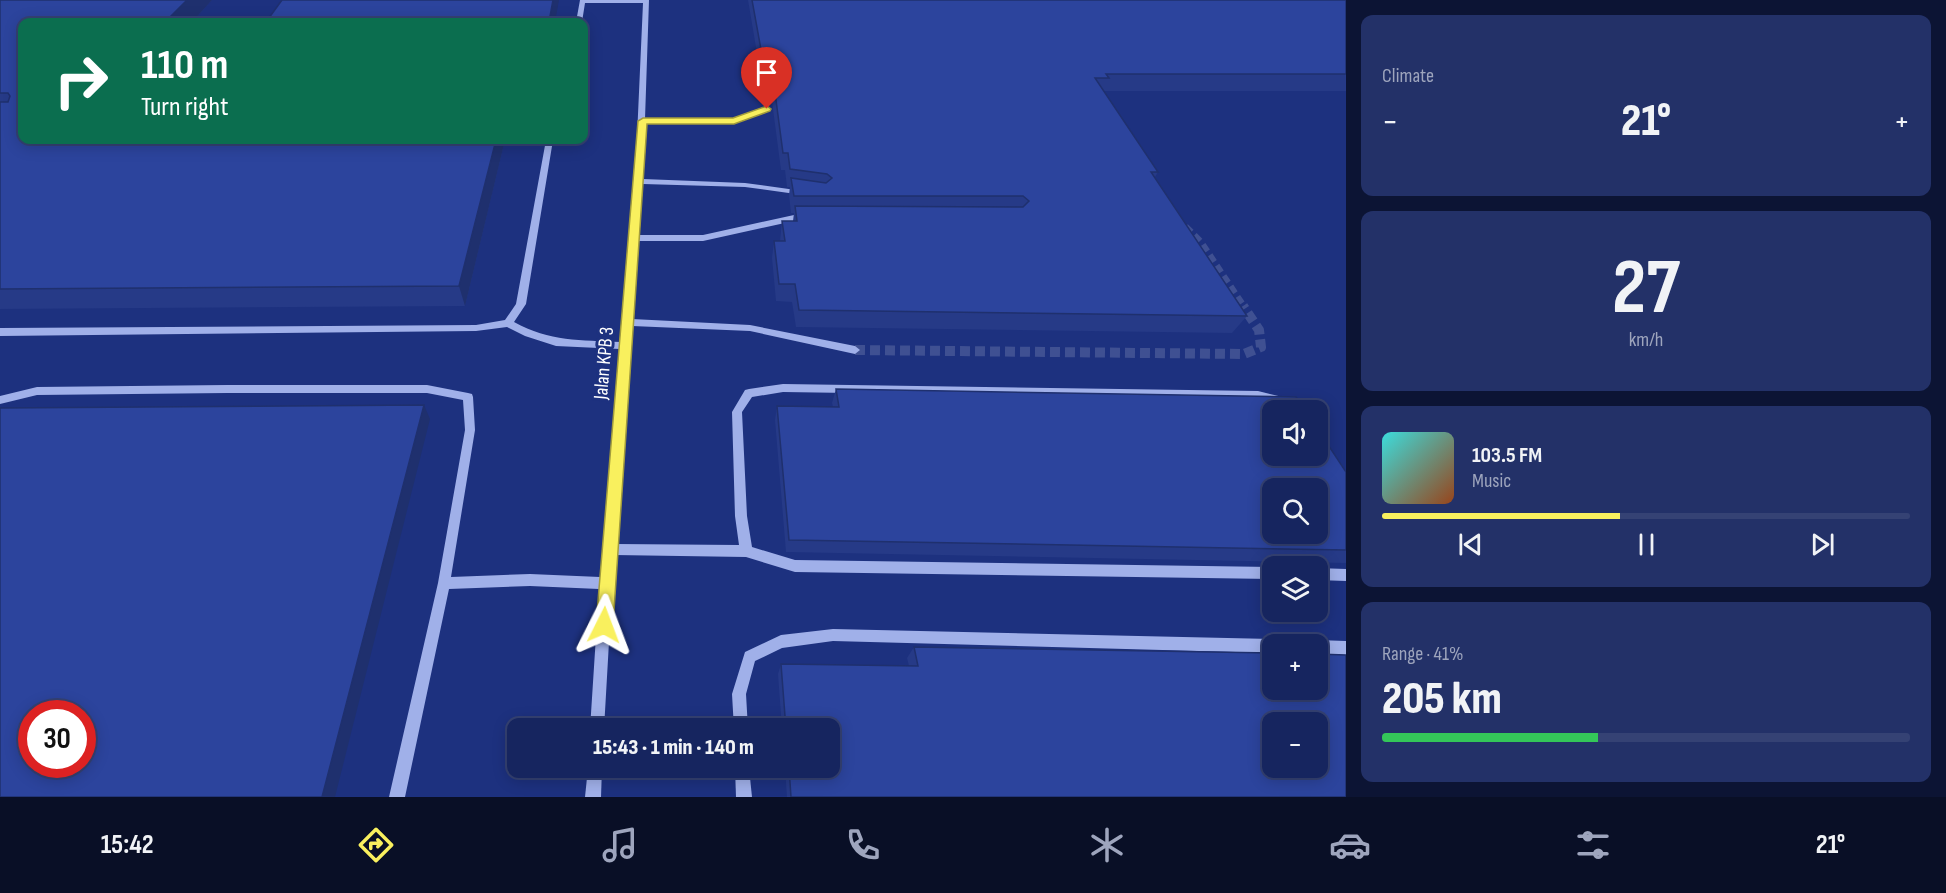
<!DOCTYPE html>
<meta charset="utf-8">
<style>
:root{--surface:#16255f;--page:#233168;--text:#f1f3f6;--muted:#9ea5bd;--line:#354274;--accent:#f9f05e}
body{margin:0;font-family:"Sofia Sans Condensed",sans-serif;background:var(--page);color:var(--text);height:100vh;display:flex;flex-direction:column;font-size:22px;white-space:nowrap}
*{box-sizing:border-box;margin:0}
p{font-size:20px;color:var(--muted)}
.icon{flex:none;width:33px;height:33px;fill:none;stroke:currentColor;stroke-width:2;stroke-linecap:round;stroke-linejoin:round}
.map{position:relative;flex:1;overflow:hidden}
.drawer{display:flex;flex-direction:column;gap:15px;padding:15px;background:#0c1434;width:600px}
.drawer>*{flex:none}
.hud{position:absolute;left:18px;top:18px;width:570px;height:126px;border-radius:12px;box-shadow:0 3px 15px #0003,0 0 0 2px var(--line);background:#0b6e4f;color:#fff;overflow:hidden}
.controls{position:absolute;left:1262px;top:400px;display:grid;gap:12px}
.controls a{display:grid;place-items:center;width:66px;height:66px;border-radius:12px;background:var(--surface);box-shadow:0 3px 15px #0003,0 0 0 2px var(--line);font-size:30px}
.speed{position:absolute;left:18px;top:700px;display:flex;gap:12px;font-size:30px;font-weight:700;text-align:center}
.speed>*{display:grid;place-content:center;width:78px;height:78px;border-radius:50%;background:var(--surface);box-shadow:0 3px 15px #0003,0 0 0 2px var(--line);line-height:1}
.speed .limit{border:9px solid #d22;background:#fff;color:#111}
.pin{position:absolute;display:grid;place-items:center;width:51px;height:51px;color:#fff;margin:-62px -26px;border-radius:50% 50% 50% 0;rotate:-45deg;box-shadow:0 0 6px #0007}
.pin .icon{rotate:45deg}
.me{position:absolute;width:66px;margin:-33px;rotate:3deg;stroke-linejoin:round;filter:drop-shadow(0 0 4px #0008)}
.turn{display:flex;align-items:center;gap:21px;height:126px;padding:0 24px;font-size:27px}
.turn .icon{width:78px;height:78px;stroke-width:2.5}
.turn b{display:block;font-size:42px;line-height:51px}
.big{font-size:45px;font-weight:800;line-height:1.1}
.drawer .card{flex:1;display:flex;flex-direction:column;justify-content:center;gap:9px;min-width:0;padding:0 21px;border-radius:12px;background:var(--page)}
.drawer .dial{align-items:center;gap:0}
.dial b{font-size:78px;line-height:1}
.song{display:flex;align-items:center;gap:18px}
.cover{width:72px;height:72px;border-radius:9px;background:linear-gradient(135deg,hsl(180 70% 55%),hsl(20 70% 35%))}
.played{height:6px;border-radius:3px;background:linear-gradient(90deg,var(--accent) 45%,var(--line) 45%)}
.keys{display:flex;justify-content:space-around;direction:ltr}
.heat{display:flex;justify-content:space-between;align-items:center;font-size:33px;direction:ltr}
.charge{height:9px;border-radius:4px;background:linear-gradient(90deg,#34c759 41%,var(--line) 0)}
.trip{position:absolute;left:507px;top:718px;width:333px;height:60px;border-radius:12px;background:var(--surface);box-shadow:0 3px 15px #0003,0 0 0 2px var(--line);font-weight:800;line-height:60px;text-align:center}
.tab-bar{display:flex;height:96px;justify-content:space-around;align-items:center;background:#090f26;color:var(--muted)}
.tab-bar .icon{width:42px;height:42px}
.tab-bar .on{color:var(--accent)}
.tab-bar b{font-size:27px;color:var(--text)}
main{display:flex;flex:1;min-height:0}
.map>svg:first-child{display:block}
</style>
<main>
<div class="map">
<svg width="1346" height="797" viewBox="0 0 1346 797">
<rect width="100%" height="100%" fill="#1d317f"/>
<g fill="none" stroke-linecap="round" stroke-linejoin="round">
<polyline stroke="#3f5092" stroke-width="8" stroke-dasharray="8 4.5" stroke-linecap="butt" points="1185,227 1200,242 1244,308"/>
<polyline stroke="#3f5092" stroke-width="10" stroke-dasharray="10 5" stroke-linecap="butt" points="855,350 1244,354 1261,347 1259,330 1243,306"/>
<g fill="#a0b0e9" fill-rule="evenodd">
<path d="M580 0H649L645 119H733L764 107 771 109 734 123H645L643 179 745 183 803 191 807 193 803 195 745 187 643 184 639 235H703L794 215H805L809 218 805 221H794L703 241H638L632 319 750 325 855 346 860 350 855 354 750 331 632 326 615 544 739 545 735 516 732 412 745 390 749 389 783 384 1258 391 1295 400 1303 411H1292L1288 406 1258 399 783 392 752 397 742 412 747 516 752 547 795 560 1272 567V579L795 572 746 557 614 555 604 729H590L599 589 530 586 449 589 405 797H389L438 583 465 430 463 400 427 393H227L37 395 0 404V396L37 387 227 385H427L468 393 472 394 473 397 475 430 451 577 530 574 600 577 620 349 556 346 525 336 507 327 476 331 0 336V328L476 325 505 320 516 304 546 140H553L526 304 514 322C550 342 580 340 621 342L635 181 643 3H585L582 22H576Z"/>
<polygon points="1317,568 1346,569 1346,581 1317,580"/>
<polygon points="833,629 1272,639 1277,641 1278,645 1272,645 1272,653 833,641 782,648 755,661 746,694 748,729 734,729 732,694 745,652 781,635"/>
<polygon points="1317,640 1346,641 1346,655 1317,654 1317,645 1311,645 1312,642"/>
<polygon points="588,768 602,768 601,797 585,797"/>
<polygon points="735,768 749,768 752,797 736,797"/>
</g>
</g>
<g fill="#263a87">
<polygon points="0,0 212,0 192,22 22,22 22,140 505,140 465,306 0,309"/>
<polygon points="748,0 1346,0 1346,91 1103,91 1158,172 1155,177 1247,316 1232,333 796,327 792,302 776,301 772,258 774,241 780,241 782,221 793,221 794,213 791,213 789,195 790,187 787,187 785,170 781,170 768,71 760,71"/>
<polygon points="836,389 1346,472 1346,563 786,552 775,420 777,406 833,407 832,403"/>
<polygon points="914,647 1346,797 787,797 785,768 830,768 830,729 782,729 778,674 781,664 909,666 907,658"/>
</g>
<g fill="#1f306e">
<polygon points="187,0 212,0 192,22 165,22"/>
<polygon points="553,0 559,0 555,22 549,22"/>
<polygon points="496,140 505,140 465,306 459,286"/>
<polygon points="424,405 430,419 335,797 322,797"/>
</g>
<g fill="#2c449d" stroke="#1f306e" stroke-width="1.5" fill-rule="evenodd">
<polygon points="0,0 187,0 165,22 22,22 22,140 496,140 459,286 0,289 0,102 8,102 10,96 8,93 0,93"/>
<polygon points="282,0 553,0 549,22 266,22"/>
<polygon points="752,0 1346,0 1346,74 1106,74 1109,78 1095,78 1158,172 1151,172 1247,316 799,310 795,284 779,284 774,241 785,241 782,221 797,221 795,206 1023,207 1029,201 1023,196 794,196 791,178 826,183 832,178 827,174 790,169 788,153 783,153 770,55 762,55"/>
<path d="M836 389 1296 397 1306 411H1272V456H1317V428L1346 472V550L789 540 777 406 839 407ZM1272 489H1317V534H1272Z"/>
<path d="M424 405 322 797H0V408ZM32 714H82V765H32Z"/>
<path d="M914 647 1272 653V690H1317V654L1346 655V797H791L789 768H830V729H786L781 664 918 666ZM1272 723H1317V768H1272Z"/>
</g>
<polygon fill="#f9f05e" stroke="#a29c3d" stroke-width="1.5" points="767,106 771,109 770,111 734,124 647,124 613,625 610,631 604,633 598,631 596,625 638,121 643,118 733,118"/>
<g text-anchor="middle" stroke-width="6" stroke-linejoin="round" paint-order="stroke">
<g font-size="20" fill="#fff" stroke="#1d317f">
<text transform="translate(603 363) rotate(-85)" y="7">Jalan KPB 3</text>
</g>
</g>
</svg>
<div class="controls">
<a><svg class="icon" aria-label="sound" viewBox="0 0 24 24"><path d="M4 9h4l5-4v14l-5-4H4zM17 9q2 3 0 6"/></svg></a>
<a><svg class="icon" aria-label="search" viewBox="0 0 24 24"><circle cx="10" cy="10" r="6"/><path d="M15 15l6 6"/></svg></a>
<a><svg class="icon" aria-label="layers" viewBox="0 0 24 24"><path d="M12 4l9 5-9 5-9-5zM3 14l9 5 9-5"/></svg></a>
<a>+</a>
<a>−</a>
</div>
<div class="speed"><div class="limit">30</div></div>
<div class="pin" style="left:767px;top:109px;background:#d93025"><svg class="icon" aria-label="arrive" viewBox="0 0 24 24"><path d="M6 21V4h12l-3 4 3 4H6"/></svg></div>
<svg class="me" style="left:604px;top:625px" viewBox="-20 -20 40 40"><path d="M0-17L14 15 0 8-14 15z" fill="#f9f05e" stroke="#fff" stroke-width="4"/></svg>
<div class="trip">15:43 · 1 min · 140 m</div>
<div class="hud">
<div class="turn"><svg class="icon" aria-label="right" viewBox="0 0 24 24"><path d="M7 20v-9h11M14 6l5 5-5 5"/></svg><div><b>110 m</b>Turn right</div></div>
</div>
</div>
<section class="drawer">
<div class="card"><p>Climate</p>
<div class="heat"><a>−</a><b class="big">21°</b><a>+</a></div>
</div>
<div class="card dial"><b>27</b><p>km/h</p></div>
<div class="card">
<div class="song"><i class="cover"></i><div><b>103.5 FM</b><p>Music</p></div></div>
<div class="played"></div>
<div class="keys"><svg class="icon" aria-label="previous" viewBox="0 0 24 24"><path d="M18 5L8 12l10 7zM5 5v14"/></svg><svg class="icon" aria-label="pause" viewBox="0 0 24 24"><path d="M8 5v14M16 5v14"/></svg><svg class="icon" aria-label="next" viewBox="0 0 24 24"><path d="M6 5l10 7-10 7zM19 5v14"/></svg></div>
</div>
<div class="card"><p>Range · 41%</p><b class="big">205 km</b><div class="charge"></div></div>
</section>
</main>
<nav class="tab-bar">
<b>15:42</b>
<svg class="icon on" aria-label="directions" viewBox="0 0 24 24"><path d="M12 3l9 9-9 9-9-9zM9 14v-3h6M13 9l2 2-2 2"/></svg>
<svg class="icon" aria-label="music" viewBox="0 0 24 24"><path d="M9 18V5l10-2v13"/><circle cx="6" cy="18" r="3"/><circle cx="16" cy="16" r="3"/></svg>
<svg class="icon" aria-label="phone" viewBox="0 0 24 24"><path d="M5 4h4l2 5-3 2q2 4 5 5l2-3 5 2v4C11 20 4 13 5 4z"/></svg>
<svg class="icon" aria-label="climate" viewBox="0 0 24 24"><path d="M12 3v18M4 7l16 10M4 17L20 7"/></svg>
<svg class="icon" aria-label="car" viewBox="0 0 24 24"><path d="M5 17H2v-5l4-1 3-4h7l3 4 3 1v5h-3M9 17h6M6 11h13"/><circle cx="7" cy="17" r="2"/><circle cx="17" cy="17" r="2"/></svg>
<svg class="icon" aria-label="filters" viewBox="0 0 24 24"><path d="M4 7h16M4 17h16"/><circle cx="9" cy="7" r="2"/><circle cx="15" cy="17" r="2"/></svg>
<b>21°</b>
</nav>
